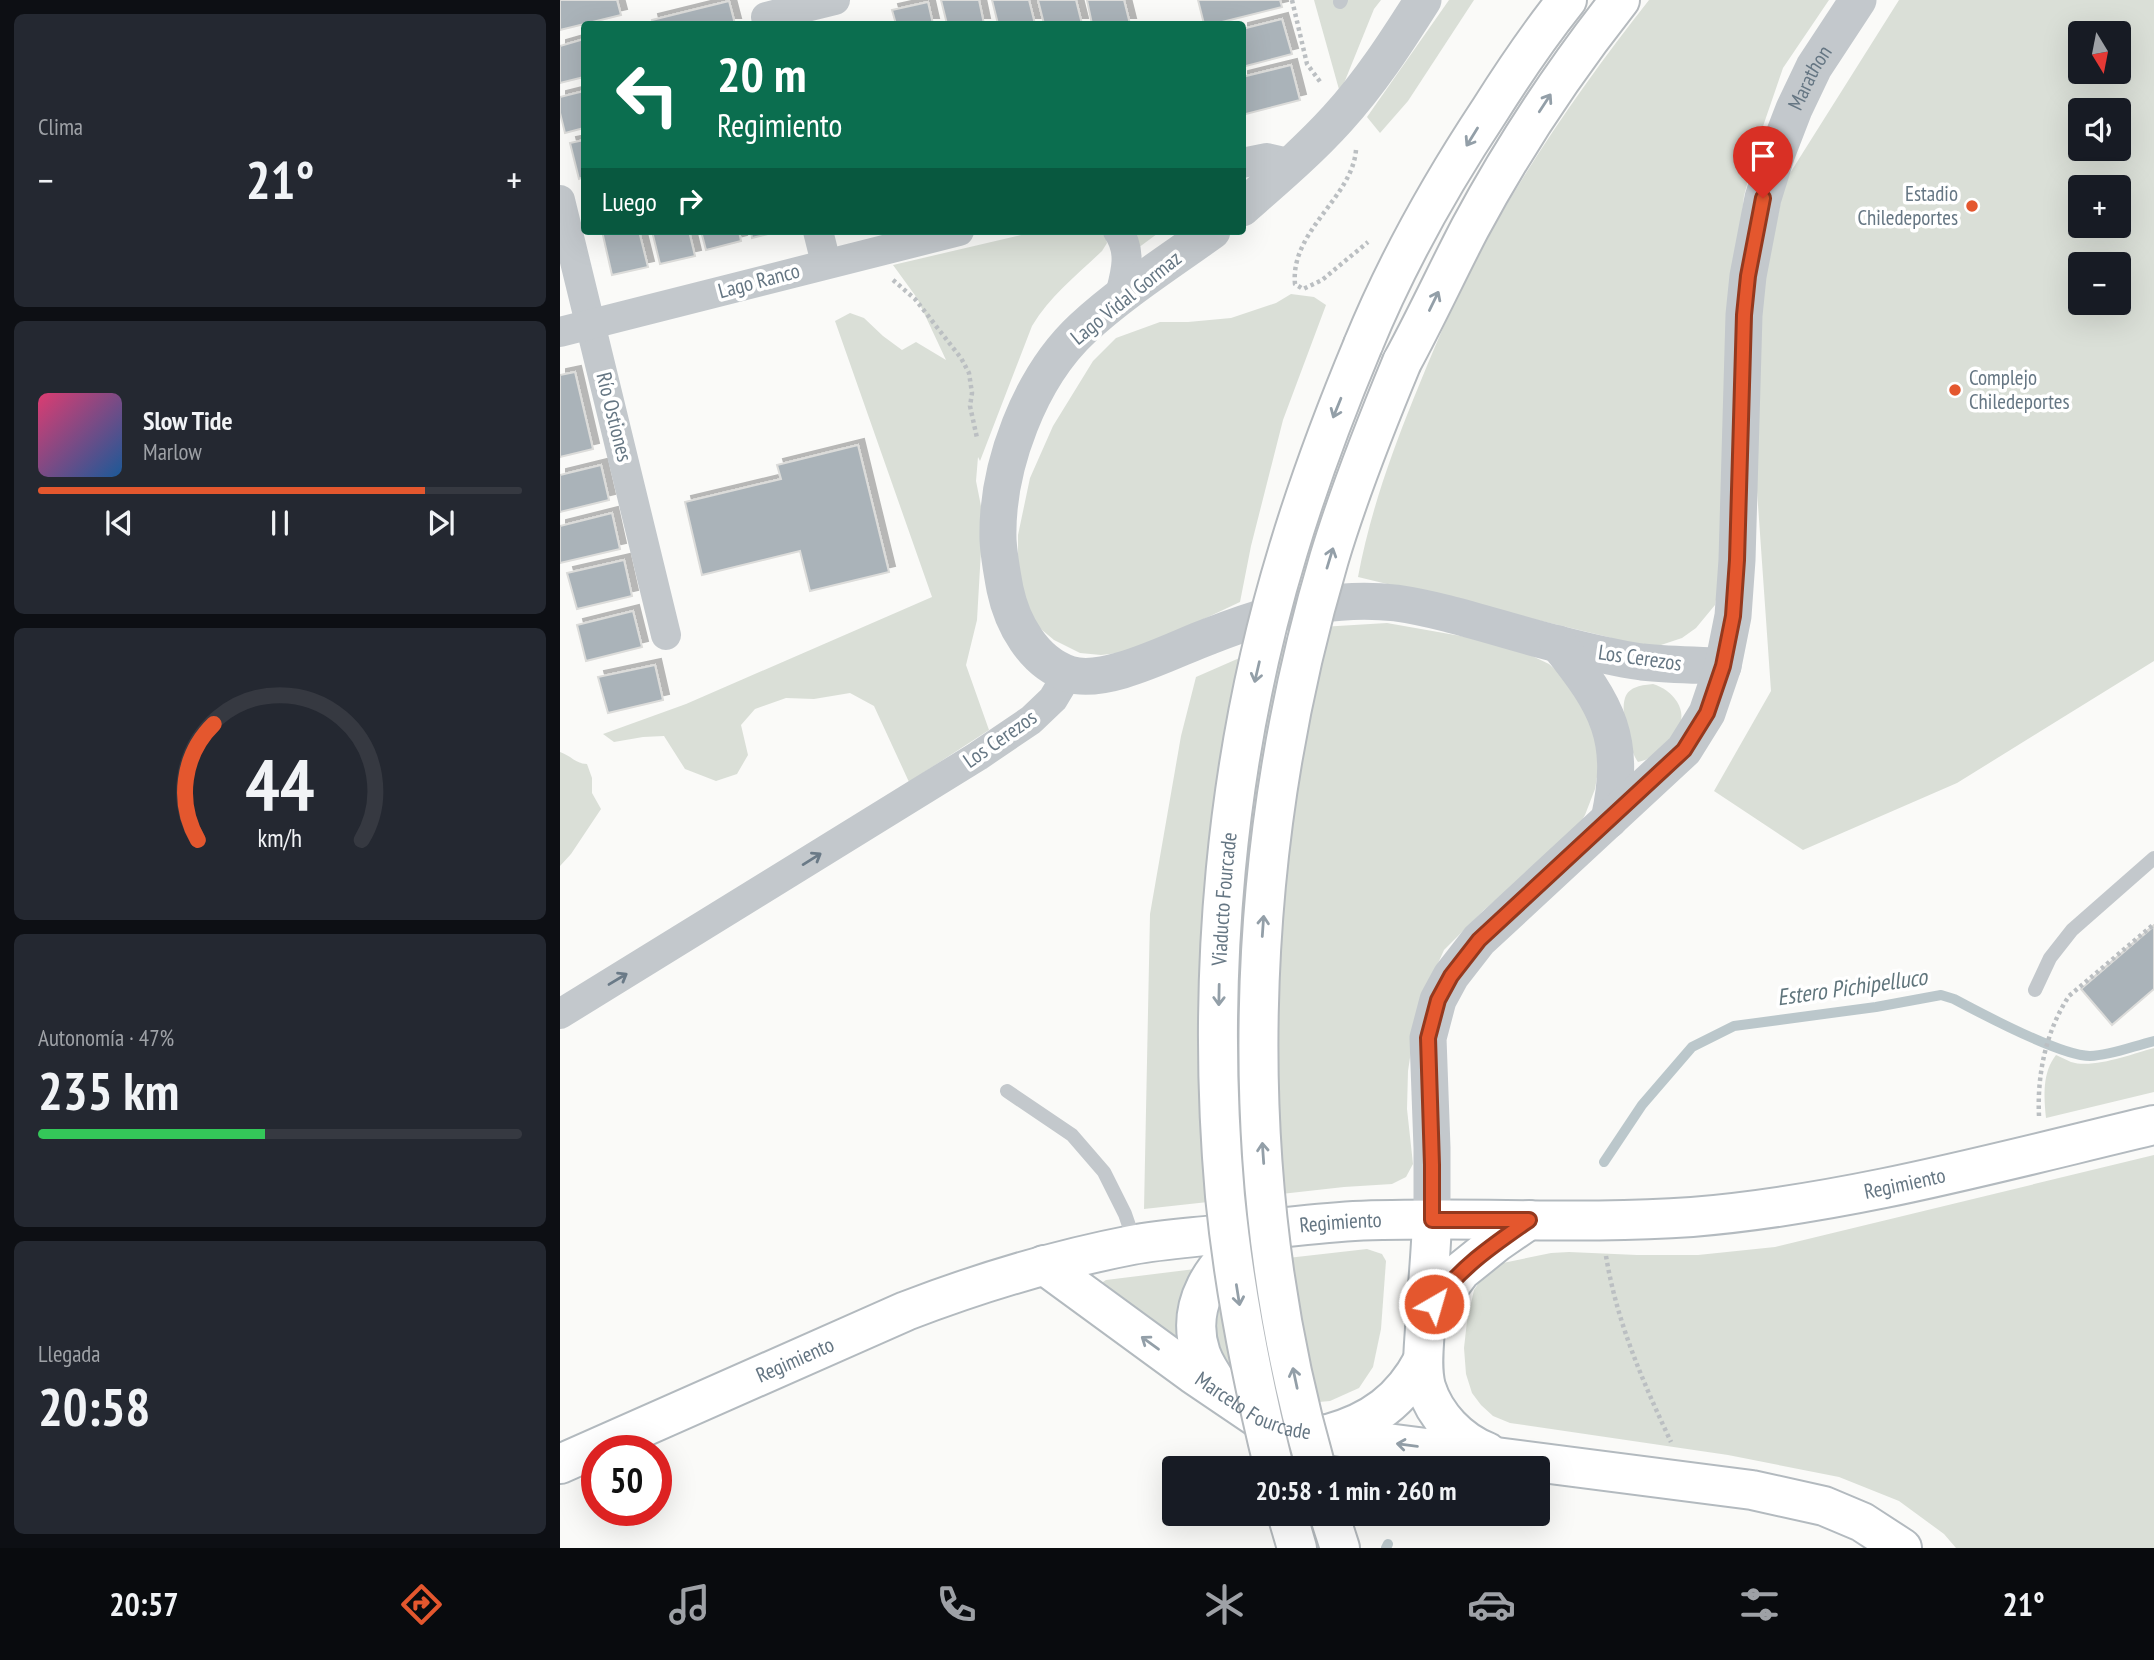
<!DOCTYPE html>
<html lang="es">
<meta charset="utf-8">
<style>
:root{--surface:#171b24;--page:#242831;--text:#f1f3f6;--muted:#9ea1a6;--line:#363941;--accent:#e4572e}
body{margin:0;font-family:"PT Sans Narrow",sans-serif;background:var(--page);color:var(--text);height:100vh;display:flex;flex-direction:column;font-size:26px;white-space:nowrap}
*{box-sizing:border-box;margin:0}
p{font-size:23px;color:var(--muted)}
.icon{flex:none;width:38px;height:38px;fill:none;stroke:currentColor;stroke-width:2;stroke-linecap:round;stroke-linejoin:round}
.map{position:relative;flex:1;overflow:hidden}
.drawer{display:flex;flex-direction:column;gap:14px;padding:14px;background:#0d0f14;width:560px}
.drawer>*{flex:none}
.guide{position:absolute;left:21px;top:21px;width:665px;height:214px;border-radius:7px;box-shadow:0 7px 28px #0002;background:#0b6e4f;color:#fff;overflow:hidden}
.needle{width:46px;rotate:170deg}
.controls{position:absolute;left:1508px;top:21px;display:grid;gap:14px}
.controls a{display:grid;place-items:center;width:63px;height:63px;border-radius:7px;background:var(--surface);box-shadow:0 7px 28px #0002;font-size:35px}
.speed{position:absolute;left:21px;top:1435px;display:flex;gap:14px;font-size:35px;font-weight:700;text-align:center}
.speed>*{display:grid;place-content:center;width:91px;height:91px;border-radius:50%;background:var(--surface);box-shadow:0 7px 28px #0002;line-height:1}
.speed .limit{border:10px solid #d22;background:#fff;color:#111}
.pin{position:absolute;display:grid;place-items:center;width:60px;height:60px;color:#fff;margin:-72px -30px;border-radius:50% 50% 50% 0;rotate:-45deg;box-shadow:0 0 7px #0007}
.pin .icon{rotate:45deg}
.me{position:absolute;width:77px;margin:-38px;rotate:38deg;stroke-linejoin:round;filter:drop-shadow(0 0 5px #0008)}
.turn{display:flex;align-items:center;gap:24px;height:147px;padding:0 21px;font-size:32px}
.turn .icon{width:91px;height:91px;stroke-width:2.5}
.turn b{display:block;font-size:49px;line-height:60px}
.then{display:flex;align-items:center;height:66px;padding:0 21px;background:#0003;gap:14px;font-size:26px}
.big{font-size:52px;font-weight:600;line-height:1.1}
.drawer .card{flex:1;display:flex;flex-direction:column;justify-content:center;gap:10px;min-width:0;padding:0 24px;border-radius:10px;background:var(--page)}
.drawer .dial{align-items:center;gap:0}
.dial svg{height:182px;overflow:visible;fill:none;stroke:var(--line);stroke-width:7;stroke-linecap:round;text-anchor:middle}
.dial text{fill:var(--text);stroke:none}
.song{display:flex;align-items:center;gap:21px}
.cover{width:84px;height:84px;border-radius:10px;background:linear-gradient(135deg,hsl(340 70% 55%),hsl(210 70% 35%))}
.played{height:7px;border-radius:4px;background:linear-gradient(90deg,var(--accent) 80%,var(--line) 80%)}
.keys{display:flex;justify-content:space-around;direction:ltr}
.heat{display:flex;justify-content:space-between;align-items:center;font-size:38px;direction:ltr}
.charge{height:10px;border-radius:5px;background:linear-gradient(90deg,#34c759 47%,var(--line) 0)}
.trip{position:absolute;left:602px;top:1456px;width:388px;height:70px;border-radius:7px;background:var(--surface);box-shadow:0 7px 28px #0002;font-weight:600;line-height:70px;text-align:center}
.tabs{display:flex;height:112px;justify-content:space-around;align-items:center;background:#090b0e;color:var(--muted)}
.tabs .icon{width:49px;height:49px}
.tabs .on{color:var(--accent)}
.tabs b{font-size:32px;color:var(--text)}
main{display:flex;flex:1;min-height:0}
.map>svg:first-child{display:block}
</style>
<main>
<section class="drawer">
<div class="card"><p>Clima</p>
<div class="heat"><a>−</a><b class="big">21°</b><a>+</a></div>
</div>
<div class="card">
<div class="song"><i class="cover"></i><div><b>Slow Tide</b><p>Marlow</p></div></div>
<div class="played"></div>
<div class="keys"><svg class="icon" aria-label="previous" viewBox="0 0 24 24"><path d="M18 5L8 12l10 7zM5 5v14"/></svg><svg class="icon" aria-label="pause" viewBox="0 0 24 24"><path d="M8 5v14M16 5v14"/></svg><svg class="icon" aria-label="next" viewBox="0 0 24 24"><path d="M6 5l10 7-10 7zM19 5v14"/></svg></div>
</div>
<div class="card dial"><svg viewBox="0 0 100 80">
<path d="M14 69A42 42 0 1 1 86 69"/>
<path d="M14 69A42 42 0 0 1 21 18" stroke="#e4572e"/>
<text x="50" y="56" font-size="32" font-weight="700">44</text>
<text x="50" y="72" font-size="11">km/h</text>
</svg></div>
<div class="card"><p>Autonomía · 47%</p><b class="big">235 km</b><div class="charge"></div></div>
<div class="card"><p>Llegada</p><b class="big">20:58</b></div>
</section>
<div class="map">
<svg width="1594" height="1548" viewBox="0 0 1594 1548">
<defs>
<filter id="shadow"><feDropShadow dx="6" dy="-6" stdDeviation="0" flood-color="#0004"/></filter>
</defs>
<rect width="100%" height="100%" fill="#fafaf8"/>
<g fill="#dadfd7" fill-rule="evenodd">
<polygon points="754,0 821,0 814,9 780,93"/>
<polygon points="889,0 914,0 848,101 820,133 807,117"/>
<path d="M1089 0H1269L1223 68 1200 135 1184 196 1170 322 1165 552 1155 605 1136 628 1122 638 1098 646H1077L1048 637 798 577C809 517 830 457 853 400 873 351 893 302 918 255 967 165 1025 81 1089 0Z"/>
<path d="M1339 0H1594V661L1397 783 1243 850 1154 791 1211 691 1195 462 1197 317 1225 181ZM1521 33H1559V72H1521ZM1521 110H1559V149H1521ZM1521 187H1559V226H1521ZM1521 264H1559V303H1521Z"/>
<path d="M478 231H544L547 243 542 251C517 275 490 296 472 326L420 461 418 457 416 481 423 516 417 620 406 665 429 730 349 782 314 706 290 693 254 699 226 698 195 709 181 725 188 755 177 774 156 781 125 769 104 736 83 737 54 742 43 734 126 704 372 597 275 321 290 313 304 318 323 336 342 350 356 342 386 360 357 298 333 265Z"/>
<polygon points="574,231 601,231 578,248"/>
<polygon points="731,294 754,297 766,305 723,420 691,546 680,602 595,642 567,652 541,655 520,653 494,640 476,625 466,605 458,573 458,535 470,478 493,426 533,361 556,338 600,322 628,322 671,318 716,303"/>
<polygon points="827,623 912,638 966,653 989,664 1007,680 1034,721 1039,765 1035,789 1025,815 1015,832 924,910 884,950 865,992 854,1031 848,1071 847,1109 853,1164 846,1177 832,1184 784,1187 584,1209 590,914 621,736 636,677 723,639 761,627"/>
<path d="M1093 684C1113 690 1130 711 1117 731 1113 737 1106 742 1101 747 1093 755 1089 760 1078 762 1070 751 1060 712 1065 698 1069 686 1083 685 1093 684Z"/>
<path d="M0 752C10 755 16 764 27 764L32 778V793L41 809 11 854 0 866Z"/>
<path d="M1594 1048V1092L1486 1118C1484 1096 1482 1073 1496 1055 1501 1057 1506 1060 1511 1062 1533 1069 1572 1054 1594 1048Z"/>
<polygon points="1594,1155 1594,1548 1396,1548 1384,1534 1339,1501 1279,1477 1168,1455 950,1423 933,1416 921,1405 912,1393 906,1374 904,1348 907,1321 914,1290 926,1272 938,1264 991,1253 1009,1252 1077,1255 1138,1255 1215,1247"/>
<polygon points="807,1249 822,1254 826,1261 821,1329 813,1367 799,1388 770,1401 759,1402 737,1401 708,1392 669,1372 652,1334 659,1298 692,1262"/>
<polygon points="635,1269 627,1344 542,1288 543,1282 546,1280"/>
</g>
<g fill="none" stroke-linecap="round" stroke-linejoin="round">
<g stroke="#bbc7cb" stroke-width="10">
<path d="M1044 1162 1082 1105 1132 1047 1174 1026 1316 1007 1381 995 1394 999C1422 1014 1502 1056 1530 1056 1552 1055 1573 1046 1594 1041"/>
<polyline points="826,1548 828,1544"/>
</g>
</g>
<g fill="#aab3b9" stroke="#dcdcda" stroke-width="2" filter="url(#shadow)">
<polygon points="0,0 57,0 61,15 0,30"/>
<polygon points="381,0 419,0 424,24 387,24"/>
<polygon points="432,0 469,0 475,24 438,24"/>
<polygon points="478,0 516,0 522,24 484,24"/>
<polygon points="527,0 564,0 570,24 532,24"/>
<polygon points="638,0 720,0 722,7 654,24 644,24"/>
<polygon points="169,1 175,24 93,24 92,20"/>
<polygon points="368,2 373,24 336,24 332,10"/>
<polygon points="722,19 732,54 682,67 682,29"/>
<polygon points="24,39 24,77 0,83 0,46"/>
<polygon points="731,65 740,100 682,115 682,77"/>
<polygon points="24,91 24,128 5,133 0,113 0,97"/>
<polygon points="24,140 24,177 19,179 10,143"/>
<polygon points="42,231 79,231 88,267 52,275"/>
<polygon points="92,231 129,231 135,256 100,264"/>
<polygon points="141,231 179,231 181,241 146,250"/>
<polygon points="191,231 220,231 192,238"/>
<polygon points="15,372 33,449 0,457 0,375"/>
<polygon points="298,445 329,572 250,591 240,551 142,575 125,502 221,479 217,465"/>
<polygon points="41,465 49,500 0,512 0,475"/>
<polygon points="52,513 60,549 0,563 0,526"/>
<polygon points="64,560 72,596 17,609 7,573"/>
<polygon points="73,611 82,647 26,661 17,625"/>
<polygon points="95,665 103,700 48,713 38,677"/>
<polygon points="1594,926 1594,989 1552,1025 1521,989"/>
</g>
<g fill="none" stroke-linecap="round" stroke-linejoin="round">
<defs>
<g id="secondary">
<path d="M872 1220C871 1256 867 1292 865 1328 864 1347 861 1368 866 1387 875 1416 899 1441 927 1452"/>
<path id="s2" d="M484 1265 633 1374 698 1418 729 1429 765 1435 1192 1490 1264 1506 1302 1522 1342 1548"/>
<polyline points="866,1318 901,1271 937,1242 969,1220"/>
<path d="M663 1392C655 1380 646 1368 641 1354 624 1304 654 1264 692 1234"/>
<path d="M768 1434C812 1422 842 1400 863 1360"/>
<path id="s3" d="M0 1464 346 1311C419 1283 495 1260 572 1245 599 1240 627 1238 654 1235 701 1230 747 1224 794 1221 906 1216 1019 1225 1132 1217 1288 1204 1442 1161 1594 1125"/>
</g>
<g id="primary">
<path d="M803 345C837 262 881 184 930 110 954 72 979 35 1007 0"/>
<path d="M842 362C866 318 887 272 910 228 953 148 1004 71 1060 0"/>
<polyline points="727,1514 737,1548"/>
<polyline points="769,1514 780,1548"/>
</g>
</defs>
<use href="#secondary" stroke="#b3babf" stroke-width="42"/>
<use href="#primary" stroke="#b5babe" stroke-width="42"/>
<g stroke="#bbbfc2" stroke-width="4.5" stroke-dasharray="3.5 3.5" stroke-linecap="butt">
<polyline points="732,0 747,64 761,83"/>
<path d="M796 150C792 198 730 231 735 284L743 289 762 280 808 242"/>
<polyline points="333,280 355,299 401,358 409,373 412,393 410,406 417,438"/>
<path d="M1479 1116C1477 1074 1486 1031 1509 996L1594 924"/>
<path d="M1046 1256C1057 1323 1083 1382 1111 1442"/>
</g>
<g stroke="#c3c8cc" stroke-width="14">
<polyline points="780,2 781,0"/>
<polyline points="1475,990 1490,958 1512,930 1594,858"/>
<polyline points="447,1091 512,1135 544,1172 565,1214 575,1243"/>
</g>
<g stroke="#c3c8cc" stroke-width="30">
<polyline points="206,17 275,0"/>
<polyline points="682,163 707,158 733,164"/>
<polyline points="0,200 106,635"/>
<polyline points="258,231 266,263"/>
<path d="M558 231C573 253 565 275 559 299"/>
<polyline points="0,332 399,231"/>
<polyline points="0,1014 418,756 471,720 493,699 508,674"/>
</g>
<g stroke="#c3c8cc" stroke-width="37">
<path d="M682 208C715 179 748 151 777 119 810 83 837 41 863 0"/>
<path d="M652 231C609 262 562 292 523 328 470 377 436 467 438 540 439 556 442 573 445 589 452 623 473 662 509 674 546 686 614 649 650 636 683 623 721 610 756 605 782 601 811 600 836 603 891 611 944 631 998 644 1025 651 1054 658 1082 662 1109 665 1136 665 1163 666"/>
<path d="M998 644C1048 706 1067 739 1049 820"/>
<path id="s1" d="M872 1220V1148L868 1038 878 1000 891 976 919 940 1124 750 1147 713 1163 666 1173 616 1177 560 1184 315 1188 276 1203 198 1217 153 1234 109 1254 67 1298 0"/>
</g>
<use href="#secondary" stroke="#fff" stroke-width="38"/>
<use href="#primary" stroke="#fff" stroke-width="38"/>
<defs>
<g id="primary-bridge">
<path id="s4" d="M714 1468C692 1379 674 1288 665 1196 646 980 665 758 728 551 749 481 775 412 803 345"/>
<path d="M756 1468C672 1175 683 850 769 559 789 492 815 427 842 362"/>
</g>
</defs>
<use href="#primary-bridge" stroke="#b5babe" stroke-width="42" stroke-linecap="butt"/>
<use href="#primary-bridge" stroke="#fff" stroke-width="38"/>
</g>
<defs><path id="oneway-shaft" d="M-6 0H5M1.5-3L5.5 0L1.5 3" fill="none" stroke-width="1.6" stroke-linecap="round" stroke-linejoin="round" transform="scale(1.75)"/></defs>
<g stroke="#939fa8">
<use href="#oneway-shaft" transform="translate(985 103) rotate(-57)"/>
<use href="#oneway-shaft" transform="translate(912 137) rotate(122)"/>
<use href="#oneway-shaft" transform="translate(874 301) rotate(-64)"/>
<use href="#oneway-shaft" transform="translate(777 408) rotate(112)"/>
<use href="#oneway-shaft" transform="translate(770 558) rotate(-73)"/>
<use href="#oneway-shaft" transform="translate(697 672) rotate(103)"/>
<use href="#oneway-shaft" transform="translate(703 926) rotate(-86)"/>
<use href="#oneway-shaft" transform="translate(659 995) rotate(91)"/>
<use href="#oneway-shaft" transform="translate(703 1153) rotate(-94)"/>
<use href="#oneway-shaft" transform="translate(678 1295) rotate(81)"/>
<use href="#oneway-shaft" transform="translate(590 1343) rotate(-144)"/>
<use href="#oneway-shaft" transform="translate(735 1378) rotate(-102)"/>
<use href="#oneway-shaft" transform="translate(847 1445) rotate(-173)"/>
</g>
<g stroke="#6a7a87">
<use href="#oneway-shaft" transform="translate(252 859) rotate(-32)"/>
<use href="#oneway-shaft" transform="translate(58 979) rotate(-31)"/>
</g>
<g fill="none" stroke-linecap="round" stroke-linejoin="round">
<defs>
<path id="route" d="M874 1304C899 1268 933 1245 969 1220H872V1165L868 1038 878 1000 891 976 919 940 1124 750 1147 713 1163 666 1173 616 1177 560 1184 315 1188 276 1203 198"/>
</defs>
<use href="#route" stroke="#94391e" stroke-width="18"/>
<use href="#route" stroke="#e4572e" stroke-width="12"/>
</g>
<g fill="#e4572e" stroke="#fff" stroke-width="2.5">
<circle cx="1412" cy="206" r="7"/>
<circle cx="1395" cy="390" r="7"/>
</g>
<g text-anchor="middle" stroke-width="7" stroke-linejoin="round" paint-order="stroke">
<g font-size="21" fill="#657683" stroke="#fff">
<text dy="7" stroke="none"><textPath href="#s1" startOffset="1267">Marathon</textPath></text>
<text transform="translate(199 281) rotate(-15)" y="7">Lago Ranco</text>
<text transform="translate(566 298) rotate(-39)" y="7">Lago Vidal Gormaz</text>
<text transform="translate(54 417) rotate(76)" y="7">Río Ostiones</text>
<text transform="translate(1080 658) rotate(8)" y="7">Los Cerezos</text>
<text transform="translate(440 739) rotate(-35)" y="7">Los Cerezos</text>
<text dy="7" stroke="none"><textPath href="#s4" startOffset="574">Viaducto Fourcade</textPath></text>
<text dy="7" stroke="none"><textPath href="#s3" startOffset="1391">Regimiento</textPath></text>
<text dy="7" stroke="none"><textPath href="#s3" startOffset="824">Regimiento</textPath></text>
<text dy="7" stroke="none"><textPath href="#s3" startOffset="257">Regimiento</textPath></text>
<text dy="7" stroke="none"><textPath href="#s2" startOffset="254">Marcelo Fourcade</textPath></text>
</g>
<g font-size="21" fill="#657683" stroke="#fff" text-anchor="end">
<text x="1398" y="201">Estadio<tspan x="1398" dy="24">Chiledeportes</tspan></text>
<text x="1409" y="385" text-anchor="start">Complejo<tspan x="1409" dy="24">Chiledeportes</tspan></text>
</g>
<g font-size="23" font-style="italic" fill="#60757c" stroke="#fff">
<text transform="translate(1292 987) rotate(-8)" y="8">Estero Pichipelluco</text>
</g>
</g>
</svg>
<div class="controls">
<a><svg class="needle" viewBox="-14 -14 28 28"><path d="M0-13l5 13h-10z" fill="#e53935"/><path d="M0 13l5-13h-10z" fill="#9ea1a6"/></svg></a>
<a><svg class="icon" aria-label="sound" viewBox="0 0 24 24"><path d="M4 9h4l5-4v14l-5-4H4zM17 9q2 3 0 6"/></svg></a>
<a>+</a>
<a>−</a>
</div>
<div class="speed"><div class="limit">50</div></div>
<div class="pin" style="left:1203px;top:198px;background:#d93025"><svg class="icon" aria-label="arrive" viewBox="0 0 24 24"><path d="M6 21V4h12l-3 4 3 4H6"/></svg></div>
<svg class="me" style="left:874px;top:1304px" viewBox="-20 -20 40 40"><circle r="17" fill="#e4572e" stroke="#fff" stroke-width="3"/><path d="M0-11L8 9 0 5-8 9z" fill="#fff"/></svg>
<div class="trip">20:58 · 1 min · 260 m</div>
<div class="guide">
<div class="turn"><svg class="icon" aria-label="left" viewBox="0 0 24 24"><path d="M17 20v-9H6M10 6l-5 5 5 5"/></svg><div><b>20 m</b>Regimiento</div></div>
<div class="then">Luego<svg class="icon" aria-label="right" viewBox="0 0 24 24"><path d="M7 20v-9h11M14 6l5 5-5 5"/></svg></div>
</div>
</div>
</main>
<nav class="tabs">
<b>20:57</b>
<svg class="icon on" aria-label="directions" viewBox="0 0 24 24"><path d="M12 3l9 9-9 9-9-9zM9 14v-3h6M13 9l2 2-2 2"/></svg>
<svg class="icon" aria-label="music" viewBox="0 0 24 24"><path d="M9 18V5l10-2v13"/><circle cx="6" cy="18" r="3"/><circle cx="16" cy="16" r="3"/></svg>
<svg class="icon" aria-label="phone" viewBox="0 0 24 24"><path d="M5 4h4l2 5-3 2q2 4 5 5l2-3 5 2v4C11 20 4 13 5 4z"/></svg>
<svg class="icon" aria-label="climate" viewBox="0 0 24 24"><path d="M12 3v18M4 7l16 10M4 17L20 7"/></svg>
<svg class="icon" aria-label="car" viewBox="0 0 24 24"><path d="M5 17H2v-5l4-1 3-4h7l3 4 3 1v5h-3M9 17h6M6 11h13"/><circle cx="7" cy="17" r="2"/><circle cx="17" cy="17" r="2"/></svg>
<svg class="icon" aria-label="filters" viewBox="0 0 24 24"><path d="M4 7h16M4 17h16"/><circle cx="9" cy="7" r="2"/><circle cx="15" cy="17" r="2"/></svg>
<b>21°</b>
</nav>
